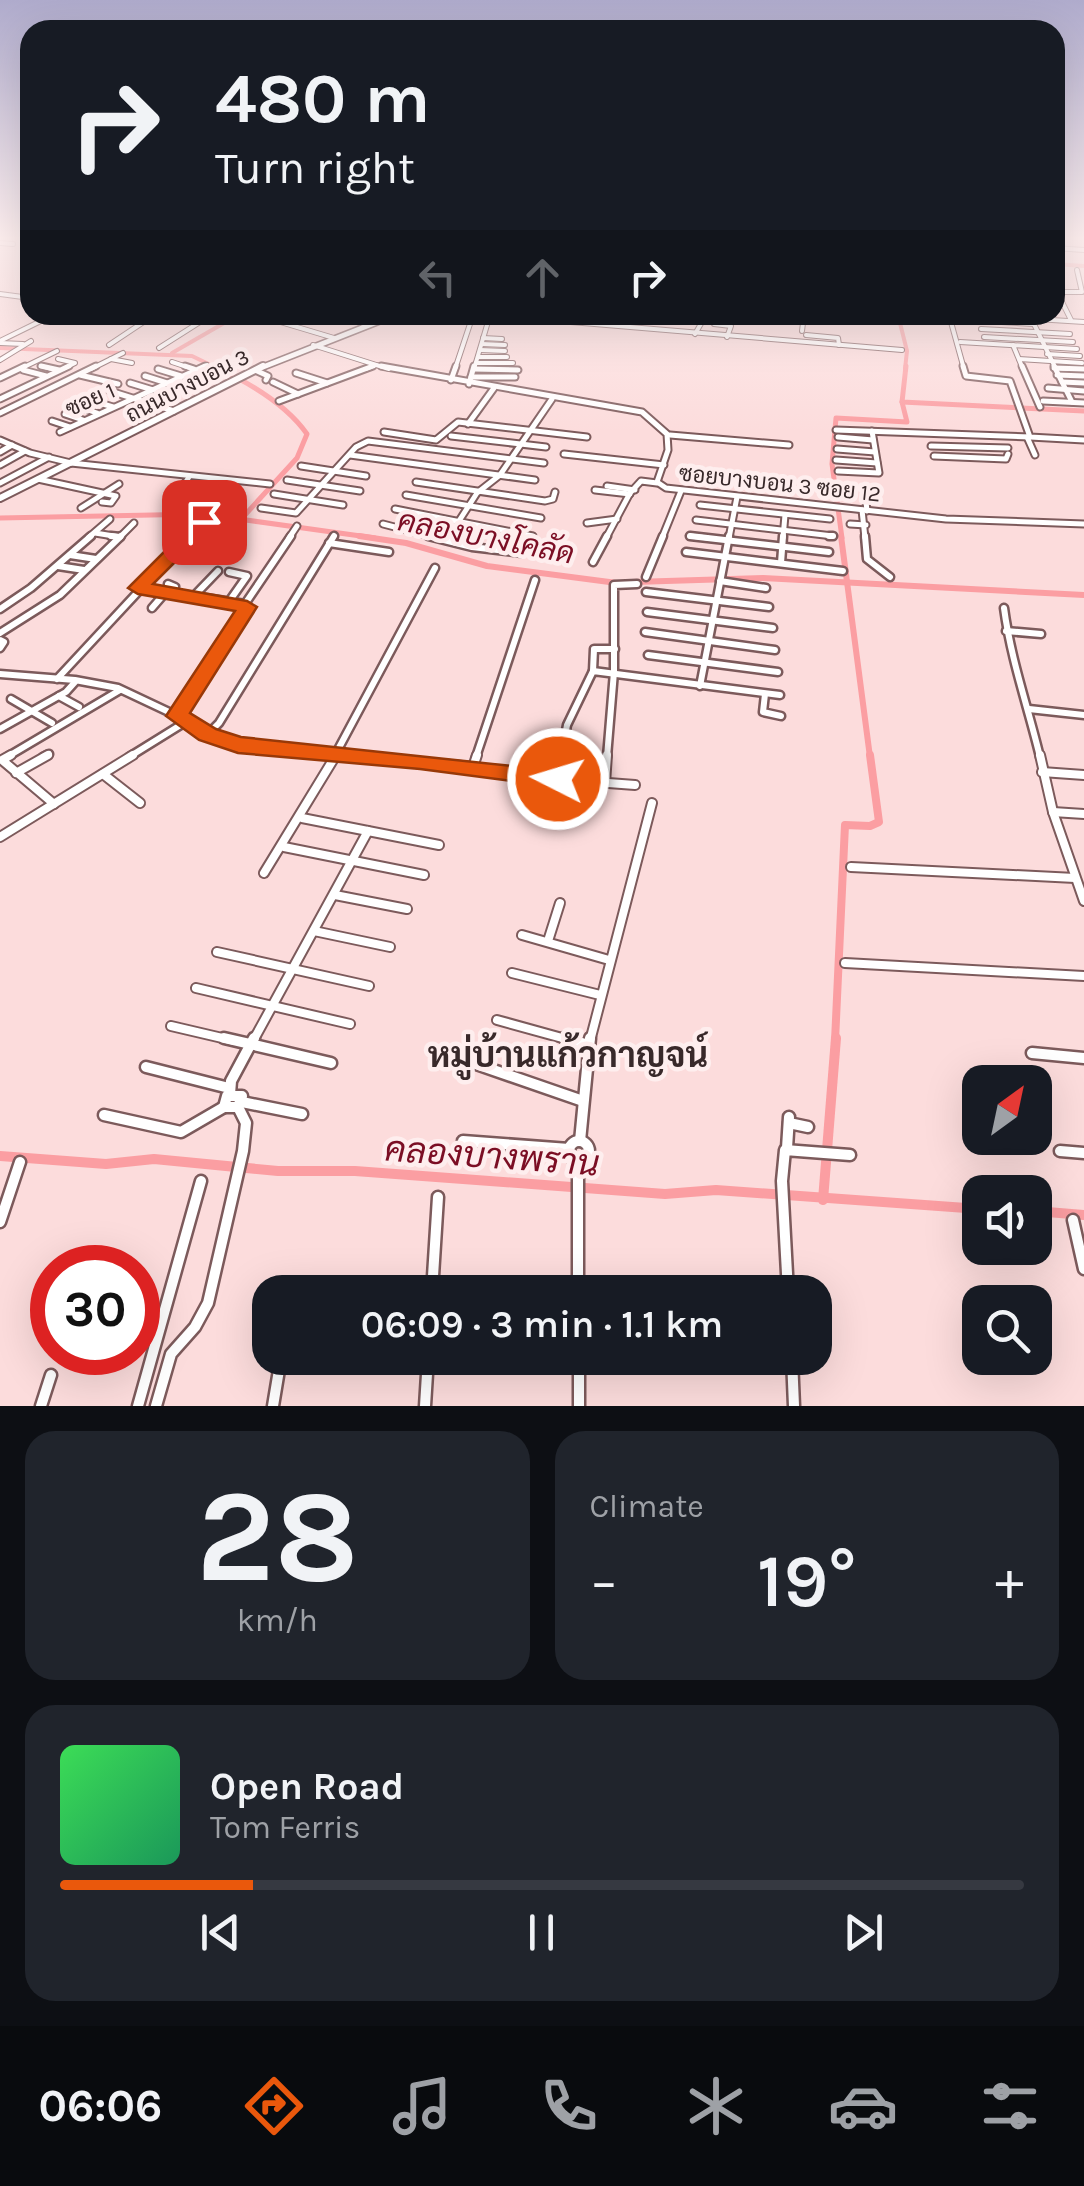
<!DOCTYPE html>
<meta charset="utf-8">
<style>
:root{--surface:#171b24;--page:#20242c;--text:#f1f3f6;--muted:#9ea1a6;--line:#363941;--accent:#ea580c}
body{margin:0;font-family:Karla,Sarabun,sans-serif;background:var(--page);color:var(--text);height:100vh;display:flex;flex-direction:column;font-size:38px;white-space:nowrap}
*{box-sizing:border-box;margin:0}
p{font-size:32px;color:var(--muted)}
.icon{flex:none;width:55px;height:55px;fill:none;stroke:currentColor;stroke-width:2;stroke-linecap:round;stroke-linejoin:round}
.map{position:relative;height:1406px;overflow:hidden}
.side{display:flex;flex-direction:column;gap:25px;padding:25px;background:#0d0f14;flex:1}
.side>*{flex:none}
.top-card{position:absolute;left:20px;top:20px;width:1045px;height:305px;border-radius:30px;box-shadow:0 10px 40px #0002;background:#171b24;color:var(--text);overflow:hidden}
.needle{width:65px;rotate:33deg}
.controls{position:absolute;left:962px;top:1065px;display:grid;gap:20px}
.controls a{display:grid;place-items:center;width:90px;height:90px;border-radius:20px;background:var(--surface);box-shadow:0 10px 40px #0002;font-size:50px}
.speed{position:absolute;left:30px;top:1245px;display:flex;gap:20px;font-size:50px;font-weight:700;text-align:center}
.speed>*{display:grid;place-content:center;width:130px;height:130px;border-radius:50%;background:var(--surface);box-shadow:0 10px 40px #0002;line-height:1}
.speed .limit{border:15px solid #d22;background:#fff;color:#111}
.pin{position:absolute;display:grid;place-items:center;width:85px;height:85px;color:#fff;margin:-42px;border-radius:20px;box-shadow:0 5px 15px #0006}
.me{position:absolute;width:110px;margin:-55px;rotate:275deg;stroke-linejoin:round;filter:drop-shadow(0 0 8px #0008)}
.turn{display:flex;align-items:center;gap:35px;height:210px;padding:0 30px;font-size:45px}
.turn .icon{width:130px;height:130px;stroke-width:2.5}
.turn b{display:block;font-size:70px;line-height:85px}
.lanes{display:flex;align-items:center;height:95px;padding:0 30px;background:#0003;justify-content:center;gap:50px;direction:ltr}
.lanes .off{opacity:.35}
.big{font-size:75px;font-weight:600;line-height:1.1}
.side .card{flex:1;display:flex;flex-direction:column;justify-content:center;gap:15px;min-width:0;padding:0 35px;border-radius:30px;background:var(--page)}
.side .dial{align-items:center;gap:0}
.dial b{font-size:130px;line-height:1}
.song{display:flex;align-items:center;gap:30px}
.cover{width:120px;height:120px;border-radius:15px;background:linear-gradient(135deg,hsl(130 70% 55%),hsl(150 70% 35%))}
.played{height:10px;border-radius:5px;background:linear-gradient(90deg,var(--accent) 20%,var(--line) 20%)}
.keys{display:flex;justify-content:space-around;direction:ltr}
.heat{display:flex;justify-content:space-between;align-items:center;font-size:55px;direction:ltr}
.side .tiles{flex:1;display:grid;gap:25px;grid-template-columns:1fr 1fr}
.card:last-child{grid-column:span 2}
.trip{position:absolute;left:252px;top:1275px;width:580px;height:100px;border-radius:30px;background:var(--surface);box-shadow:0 10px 40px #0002;font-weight:600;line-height:100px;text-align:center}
.dock{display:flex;height:160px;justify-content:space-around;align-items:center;background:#090b0e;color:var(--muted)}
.dock .icon{width:70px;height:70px}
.dock .active{color:var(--accent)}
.dock b{font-size:45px;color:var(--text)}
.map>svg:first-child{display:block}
</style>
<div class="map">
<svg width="1084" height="1406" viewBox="0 0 1084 1406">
<rect width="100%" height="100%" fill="#fcdcdc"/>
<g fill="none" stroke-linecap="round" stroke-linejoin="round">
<g stroke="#fb9ea2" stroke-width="4">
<polyline points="1055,264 1084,266"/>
<polyline points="898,315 907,351 905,369"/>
<polyline points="0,348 192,356 219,369"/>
<polyline points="172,353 238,315"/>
</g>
<g stroke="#fb9ea2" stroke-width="5">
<path d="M213 366C246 381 286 404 307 434L297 458 244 516"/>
<polyline points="906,366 902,402 1084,411"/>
<polyline points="0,518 203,514 375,538"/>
<polyline points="842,538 832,464 836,418 907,422 902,402"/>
</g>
<g stroke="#fb9ea2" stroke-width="6">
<polyline points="359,536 406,543 487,566 617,583"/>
<polyline points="841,536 870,757"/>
<polyline points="634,582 763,578 1084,595"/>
</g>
<polyline stroke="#fb9ea2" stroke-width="8" points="835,1041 845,825 870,826 879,822 870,755"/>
<g stroke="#fb9ea2" stroke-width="10">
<polyline points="0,1156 106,1164 154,1159 278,1171 355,1171 665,1194 716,1190 980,1209"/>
<polyline points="823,1200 836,1038"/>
<polyline points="1035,1211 1084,1215"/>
</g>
<defs>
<g id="minor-far4">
<polyline points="0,243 13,244"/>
<polyline points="1055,248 1084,250"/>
<polyline points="0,294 30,298"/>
<polyline points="257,315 334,338"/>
<polyline points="333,315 368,325"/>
<polyline points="488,315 902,350"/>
<polyline points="972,315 1084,322"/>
<polyline points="300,318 306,315"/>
<polyline points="951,319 1033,324"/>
<polyline points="1032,320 1056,369"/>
<polyline points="1071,320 1057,292 1082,292 1077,270"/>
<polyline points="714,324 731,326 727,337"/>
<polyline points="981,329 1070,334"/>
<polyline points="802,331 804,315"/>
<polyline points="695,334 706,315"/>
<polyline points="806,335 838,338 839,345"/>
<polyline points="984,337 1073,342"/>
<polyline points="483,338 502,339"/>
<polyline points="0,341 53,315"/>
<polyline points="960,342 1077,349"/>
<polyline points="0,343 23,344"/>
<polyline points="482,344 505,345"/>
<polyline points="109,345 154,315"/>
<polyline points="1013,345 1023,369"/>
<polyline points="159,348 211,315"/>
<polyline points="480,350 505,351"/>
<polyline points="1047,354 1080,356"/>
<polyline points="478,357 507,357"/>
<polyline points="58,359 75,363 63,369"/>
<polyline points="111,359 132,363"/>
<polyline points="1019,359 1082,363"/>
<polyline points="0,360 31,341"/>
<polyline points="172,362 193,369"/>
<polyline points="476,363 513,363"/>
<polyline points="41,366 52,369"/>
<polyline points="1054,368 1070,369"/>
<polyline points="20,369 57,351"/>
<polyline points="91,369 123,353"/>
<polyline points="199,369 207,365"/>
<polyline points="366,369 376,365"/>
<polyline points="455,369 473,315"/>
<polyline points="474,369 490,315"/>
</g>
<g id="minor-far3">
<polyline points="41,366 59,370"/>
<polyline points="185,366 194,369"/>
<polyline points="1022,366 1040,407"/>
<polyline points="1054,366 1072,402"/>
<polyline points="1054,368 1084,369"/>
<polyline points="158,369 181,376"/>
<polyline points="474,369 518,370"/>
<polyline points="23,370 46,376"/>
<polyline points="255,370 268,376 266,380"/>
<polyline points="296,373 327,383"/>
<polyline points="80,375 118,384"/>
<polyline points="1057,375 1084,376"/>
<polyline points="145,376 167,383"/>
<polyline points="471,377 515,377"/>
<polyline points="0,378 25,366"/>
<polyline points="451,380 456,366"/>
<polyline points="273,382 298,394"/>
<polyline points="1062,382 1084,383"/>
<polyline points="130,383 153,390"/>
<polyline points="469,384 474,366"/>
<polyline points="1048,388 1084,391"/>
<polyline points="110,391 174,411"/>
<polyline points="0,399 69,366"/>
<polyline points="90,400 113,407"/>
<polyline points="279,401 373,366"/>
<polyline points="1043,401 1084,403"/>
<polyline points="79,407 97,413"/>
<polyline points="0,413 96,366"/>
<polyline points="65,414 83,420"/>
<polyline points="52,421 70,427"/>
<polyline points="468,424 494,388"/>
<polyline points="836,430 1030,437"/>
<polyline points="60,432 205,366"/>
<polyline points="384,432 436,440 458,422 587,437"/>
<polyline points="670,435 789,445"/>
<polyline points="451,436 546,447"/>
<polyline points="838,437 873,440"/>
<polyline points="1027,437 1035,455"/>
<polyline points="931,446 1008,448"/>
<polyline points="837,449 875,452"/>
<polyline points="0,452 12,445"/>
<polyline points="564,454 664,465"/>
<polyline points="350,455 535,480"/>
<polyline points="934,456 1006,459 1008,454"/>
<polyline points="836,460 877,463"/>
<polyline points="71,463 270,484"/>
<polyline points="0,465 25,451"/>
<polyline points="301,466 366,476"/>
<polyline points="838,471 879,473 872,431"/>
<polyline points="38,479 116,496 111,503 102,502"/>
<polyline points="287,480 360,491"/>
<polyline points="416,482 545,501 553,499 555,492"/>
<polyline points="0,483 49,457"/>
<polyline points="607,486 635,490"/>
<polyline points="595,490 630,494"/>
<polyline points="865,492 867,511"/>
<polyline points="274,494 343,505"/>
<polyline points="406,495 541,518"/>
<polyline points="172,503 189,477"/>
<polyline points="700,505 830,519"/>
<polyline points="81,508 119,484"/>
<polyline points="261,508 296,513 356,447 368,441 544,463"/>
<polyline points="395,509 533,536"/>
<polyline points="862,510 865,538"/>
<polyline points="696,520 833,536"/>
<polyline points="587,523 617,519"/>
<polyline points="383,524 437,538"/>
<polyline points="850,524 866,525"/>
<polyline points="95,533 120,537"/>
<polyline points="690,536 708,538"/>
<polyline points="88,538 110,519"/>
<polyline points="119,538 134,523"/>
<polyline points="188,538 204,522"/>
<polyline points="289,538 297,526"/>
<polyline points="448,538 477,493 500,475 552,399"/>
<polyline points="606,538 630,493 641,481 657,483"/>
<polyline points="662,538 681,491"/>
<polyline points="729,538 737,497"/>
<polyline points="783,538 785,515"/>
</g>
<g id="minor-far2">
<polyline points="111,536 120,537"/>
<polyline points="428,536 472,547 522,553"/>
<polyline points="690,536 829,552"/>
<polyline points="829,536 833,536"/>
<polyline points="865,536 867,559 890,577"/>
<polyline points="447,540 450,536"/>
<polyline points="329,543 389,552"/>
<polyline points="686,552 843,571"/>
<polyline points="70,555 96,559"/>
<polyline points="593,562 607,536"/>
<polyline points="781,563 783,536"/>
<polyline points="58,566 84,570"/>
<polyline points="646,577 663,536"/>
<polyline points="720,581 766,588"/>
<polyline points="168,584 175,587 173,594"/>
<polyline points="140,588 245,604 291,536"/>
<polyline points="646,592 769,607"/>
<polyline points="193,597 218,571"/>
<polyline points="228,603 247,576 229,572"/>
<polyline points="152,608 165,593"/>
<path d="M1004 608C1011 660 1028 707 1040 757"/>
<polyline points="0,609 31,588 91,536"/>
<polyline points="647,612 773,628"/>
<polyline points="1006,631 1041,634"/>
<polyline points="645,632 775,650"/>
<polyline points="0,633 60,595 121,536"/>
<polyline points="0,640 4,642 0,648"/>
<polyline points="648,655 778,672"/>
<polyline points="593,671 594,649 615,649"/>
<polyline points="614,671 614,585 637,584"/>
<polyline points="0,674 75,680 118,688 239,745 369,757"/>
<polyline points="57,679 190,536"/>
<polyline points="700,686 729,536"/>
<polyline points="765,694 763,712 781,716"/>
<polyline points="59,696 79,707"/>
<polyline points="11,699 52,723"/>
<polyline points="1029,709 1084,715"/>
<polyline points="177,716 247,613 245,604"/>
<polyline points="0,729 66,692 75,682"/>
<polyline points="208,734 219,723 334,536"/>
<polyline points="7,757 120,690"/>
<polyline points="43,757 49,754"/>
<polyline points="129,757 187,721"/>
<polyline points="334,757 435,568"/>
<polyline points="476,757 535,580"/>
<polyline points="561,757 567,725 593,671 780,695"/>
<polyline points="607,757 614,672"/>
</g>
<g id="minor-far1">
<polyline points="11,755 2,760 54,804"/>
<polyline points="343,755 473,767"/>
<polyline points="477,755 473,767 528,777 635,785"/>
<polyline points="1040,755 1053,812 1084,901"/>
<polyline points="1042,772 1084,775"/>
<polyline points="16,773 48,755"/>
<polyline points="103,774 140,803"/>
<polyline points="557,779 561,755"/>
<polyline points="605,783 607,755"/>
<polyline points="1053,812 1084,814"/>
<polyline points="302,818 439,845"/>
<polyline points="0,837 133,755"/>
<polyline points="284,847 424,875"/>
<polyline points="851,867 1075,878"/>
<polyline points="264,873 336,755"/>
<polyline points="335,895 407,909"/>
<polyline points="314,931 390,947"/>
<polyline points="522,935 609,960"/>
<polyline points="548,941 560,903"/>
<polyline points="217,952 369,986"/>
<polyline points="845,963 1084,976"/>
<polyline points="512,973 600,995"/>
<polyline points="196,988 350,1024"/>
<polyline points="497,1020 573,1041"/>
<polyline points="171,1026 235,1041"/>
<polyline points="253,1041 368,831"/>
<polyline points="590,1041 652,803"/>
</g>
<g id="minor">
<polyline points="224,1038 331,1063"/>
<polyline points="564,1038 589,1045"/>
<polyline points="1032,1053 1084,1058"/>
<polyline points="476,1064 583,1101"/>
<polyline points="146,1067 229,1088"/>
<polyline points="230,1094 231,1081 254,1038"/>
<polygon points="227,1096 242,1096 238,1107 224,1107"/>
<polyline points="242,1102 302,1114"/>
<polyline points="104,1115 181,1132 224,1107"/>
<polyline points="789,1123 808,1127"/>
<circle cx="579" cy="1151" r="10"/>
<polyline points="463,1141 569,1149"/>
<polyline points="580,1141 590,1038"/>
<polyline points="787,1148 789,1117"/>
<polyline points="1060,1151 1084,1153"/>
<polyline points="578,1161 578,1292"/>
<polyline points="1073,1220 1084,1269"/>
<polyline points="0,1222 20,1162"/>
<polyline points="432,1292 438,1197"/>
<polyline points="788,1292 782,1181 785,1150 850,1155"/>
<polyline points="579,1358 579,1406"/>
<polyline points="792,1358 794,1406"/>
<polyline points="41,1406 51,1375"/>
<polyline points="138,1406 201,1181"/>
<polyline points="156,1406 171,1354 195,1327 208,1303 243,1151 246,1123 238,1107"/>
<polyline points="273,1406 281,1358"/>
<polyline points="425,1406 428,1358"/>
</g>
<g id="tertiary-far1">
<polyline points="949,315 964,369"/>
<polyline points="313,345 389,369"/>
</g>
<g id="tertiary">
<polyline points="381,366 642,412 667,434 668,450 657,482 666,488 946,519 1084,524"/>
<polyline points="963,366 966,376 1010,381 1030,437 1084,440"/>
<polyline points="0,440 30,453 71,463"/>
</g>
<polyline id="secondary-far1" points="258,369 395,315"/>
<polyline id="secondary" points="0,498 263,366"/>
</defs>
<use href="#minor-far4" stroke="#7c5a5b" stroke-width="6"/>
<use href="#minor-far3" stroke="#7c5a5b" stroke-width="9"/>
<use href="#minor-far2" stroke="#7c5a5b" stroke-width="11"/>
<use href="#minor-far1" stroke="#7c5a5b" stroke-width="12"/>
<use href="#minor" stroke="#7c5a5b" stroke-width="15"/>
<use href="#tertiary-far1" stroke="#7c5a5b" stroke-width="6"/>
<use href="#tertiary" stroke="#7c5a5b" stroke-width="9"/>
<use href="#secondary-far1" stroke="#7c5a5b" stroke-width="8"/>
<use href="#secondary" stroke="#7c5a5b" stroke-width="10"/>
<use href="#minor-far4" stroke="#fff" stroke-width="4"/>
<use href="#minor-far3" stroke="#fff" stroke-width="5"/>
<use href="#minor-far2" stroke="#fff" stroke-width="6"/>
<use href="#minor-far1" stroke="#fff" stroke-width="8"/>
<use href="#minor" stroke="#fff" stroke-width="10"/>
<use href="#tertiary-far1" stroke="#fff" stroke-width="4"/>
<use href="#tertiary" stroke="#fff" stroke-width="5"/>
<use href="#secondary-far1" stroke="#fff" stroke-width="5"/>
<use href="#secondary" stroke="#fff" stroke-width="6"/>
</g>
<linearGradient id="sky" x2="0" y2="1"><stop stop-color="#afabcc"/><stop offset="0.55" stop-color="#feefef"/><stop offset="1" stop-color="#feefef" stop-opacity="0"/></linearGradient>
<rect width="1084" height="433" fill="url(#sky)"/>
<polygon fill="#ea580c" stroke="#983908" stroke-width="2.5" points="204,517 213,522 211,526 153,584 247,601 257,607 190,713 216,729 241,737 558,771 566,773 570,779 566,785 558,787 420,769 238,753 199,740 166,716 235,611 138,594 128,588 198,518"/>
<g text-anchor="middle" stroke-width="9" stroke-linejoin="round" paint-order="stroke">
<g font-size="22" fill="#38292a" stroke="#feeeee">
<text transform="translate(187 385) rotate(-27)" y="8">ถนนบางบอน 3</text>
<text transform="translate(90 399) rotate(-24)" y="8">ซอย 1</text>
<text transform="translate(780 483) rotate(6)" y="8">ซอยบางบอน 3 ซอย 12</text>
</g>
<g font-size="30" font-style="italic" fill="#7b0e24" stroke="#feeeee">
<text transform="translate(486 537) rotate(11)" y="10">คลองบางโคลัด</text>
</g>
<g font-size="35" font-weight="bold" fill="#38292a" stroke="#feeeee">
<text x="568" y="1067">หมู่บ้านแก้วกาญจน์</text>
</g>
<g font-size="35" font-style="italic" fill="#7b0e24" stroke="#feeeee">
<text transform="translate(492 1156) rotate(4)" y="12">คลองบางพราน</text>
</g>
</g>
</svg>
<div class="controls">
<a><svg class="needle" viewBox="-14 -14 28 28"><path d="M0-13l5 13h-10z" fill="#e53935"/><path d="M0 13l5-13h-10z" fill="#9ea1a6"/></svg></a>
<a><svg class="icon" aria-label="sound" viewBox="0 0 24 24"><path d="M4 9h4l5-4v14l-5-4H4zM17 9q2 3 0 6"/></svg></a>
<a><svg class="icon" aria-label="search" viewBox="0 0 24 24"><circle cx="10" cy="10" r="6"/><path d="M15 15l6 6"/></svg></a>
</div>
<div class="speed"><div class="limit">30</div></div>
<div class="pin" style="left:204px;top:522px;background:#d93025"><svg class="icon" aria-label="arrive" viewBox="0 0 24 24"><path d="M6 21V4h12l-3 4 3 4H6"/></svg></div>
<svg class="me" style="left:558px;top:779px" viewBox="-20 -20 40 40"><circle r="17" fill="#ea580c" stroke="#fff" stroke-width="3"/><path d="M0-11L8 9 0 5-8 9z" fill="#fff"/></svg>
<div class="trip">06:09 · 3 min · 1.1 km</div>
<div class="top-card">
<div class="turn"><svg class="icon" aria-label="right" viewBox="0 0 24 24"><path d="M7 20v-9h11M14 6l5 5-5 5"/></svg><div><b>480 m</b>Turn right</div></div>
<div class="lanes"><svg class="icon off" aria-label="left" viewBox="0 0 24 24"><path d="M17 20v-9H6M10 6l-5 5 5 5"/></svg><svg class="icon off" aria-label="ahead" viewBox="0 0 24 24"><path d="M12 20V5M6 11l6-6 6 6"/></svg><svg class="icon" aria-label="right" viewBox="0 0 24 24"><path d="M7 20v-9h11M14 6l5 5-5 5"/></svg></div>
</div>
</div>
<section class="side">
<div class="tiles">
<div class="card dial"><b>28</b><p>km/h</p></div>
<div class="card"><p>Climate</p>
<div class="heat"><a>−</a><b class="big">19°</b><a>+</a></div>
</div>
<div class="card">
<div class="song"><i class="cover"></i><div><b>Open Road</b><p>Tom Ferris</p></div></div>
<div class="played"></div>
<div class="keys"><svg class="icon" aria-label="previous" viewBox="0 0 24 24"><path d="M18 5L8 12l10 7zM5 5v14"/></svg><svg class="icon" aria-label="pause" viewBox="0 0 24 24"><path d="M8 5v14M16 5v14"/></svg><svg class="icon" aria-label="next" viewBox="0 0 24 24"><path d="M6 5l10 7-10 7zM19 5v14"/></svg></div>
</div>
</div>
</section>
<nav class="dock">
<b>06:06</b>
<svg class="icon active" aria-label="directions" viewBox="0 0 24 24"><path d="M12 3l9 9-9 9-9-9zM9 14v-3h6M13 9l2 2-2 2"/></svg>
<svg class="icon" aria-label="music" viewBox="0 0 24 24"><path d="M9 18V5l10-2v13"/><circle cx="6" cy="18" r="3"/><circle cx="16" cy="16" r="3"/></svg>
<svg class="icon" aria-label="phone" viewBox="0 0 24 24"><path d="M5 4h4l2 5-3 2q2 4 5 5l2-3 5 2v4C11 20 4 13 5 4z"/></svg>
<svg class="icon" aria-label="climate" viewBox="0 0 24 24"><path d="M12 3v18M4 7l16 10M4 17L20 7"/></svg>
<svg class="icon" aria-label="car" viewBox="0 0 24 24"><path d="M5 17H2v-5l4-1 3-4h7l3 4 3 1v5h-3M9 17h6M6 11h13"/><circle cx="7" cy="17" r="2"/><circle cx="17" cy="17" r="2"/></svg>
<svg class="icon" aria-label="filters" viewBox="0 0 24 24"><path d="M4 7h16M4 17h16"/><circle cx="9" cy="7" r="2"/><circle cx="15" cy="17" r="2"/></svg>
</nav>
